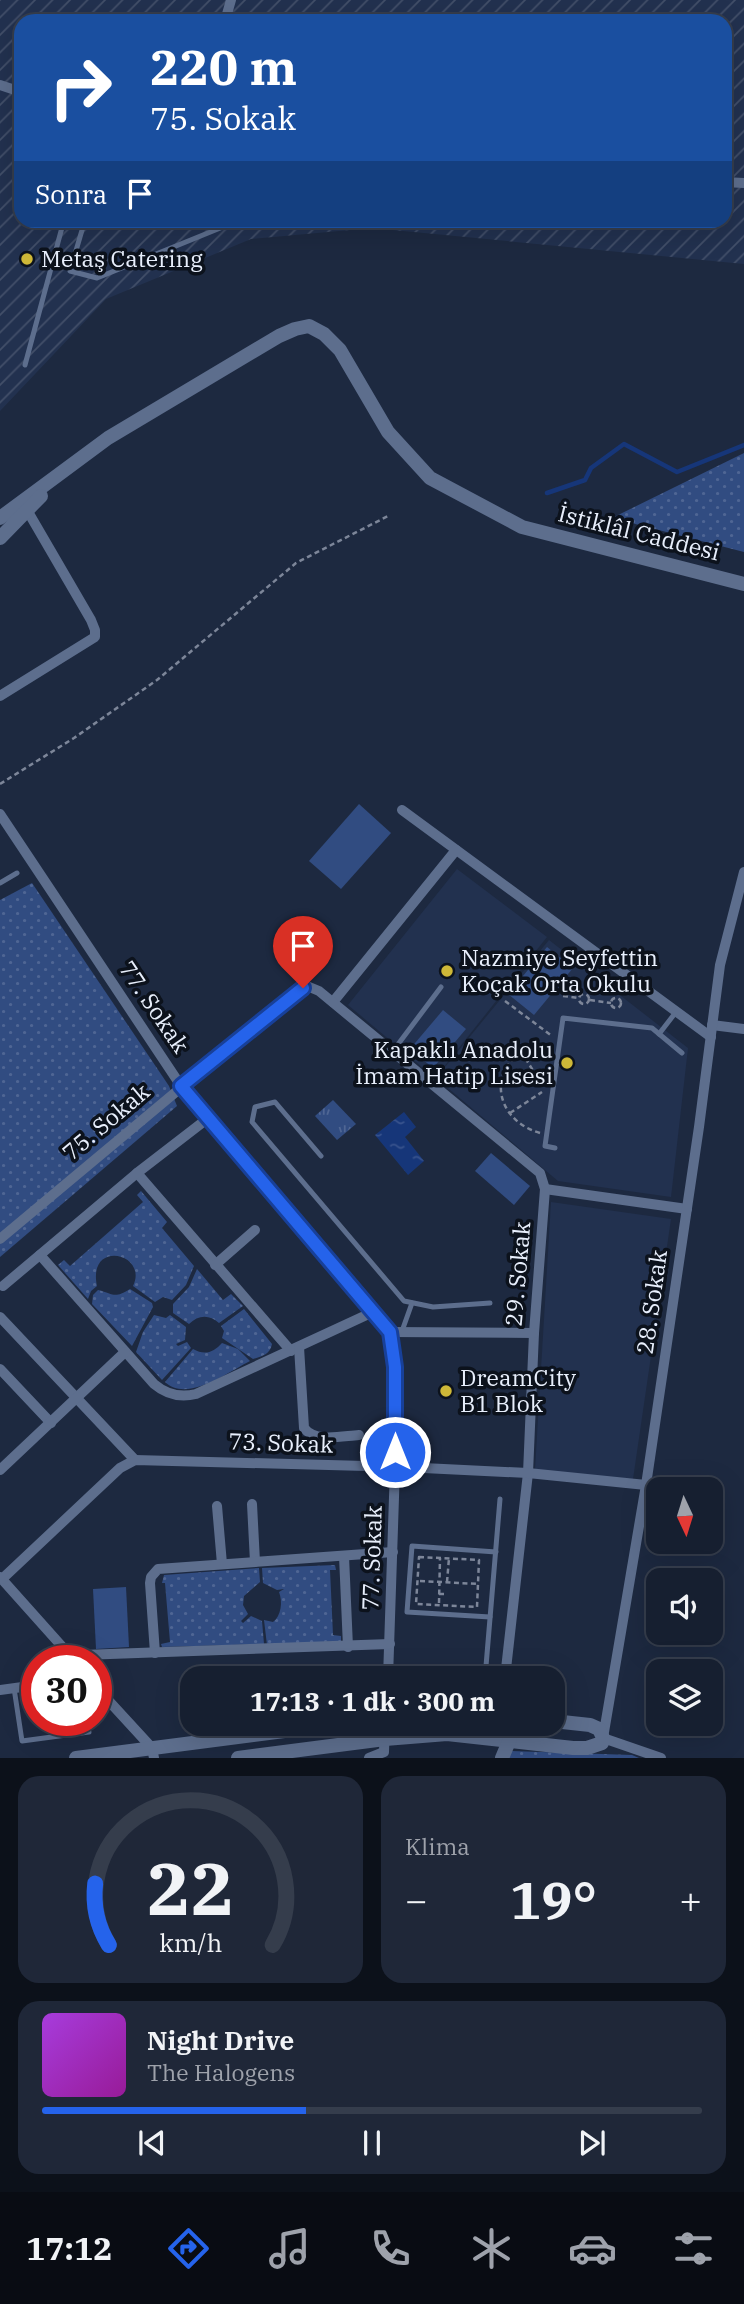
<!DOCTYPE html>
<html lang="tr">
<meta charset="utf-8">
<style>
:root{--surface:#161f30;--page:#1f2738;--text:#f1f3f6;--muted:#9ea2ab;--line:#353d4c;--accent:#2563eb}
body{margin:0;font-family:"IBM Plex Serif",serif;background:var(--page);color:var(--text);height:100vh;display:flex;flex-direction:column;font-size:26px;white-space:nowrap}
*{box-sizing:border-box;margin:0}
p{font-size:23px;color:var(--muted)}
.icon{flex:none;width:38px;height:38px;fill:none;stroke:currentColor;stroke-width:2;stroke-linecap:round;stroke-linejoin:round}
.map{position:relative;height:1758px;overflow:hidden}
.side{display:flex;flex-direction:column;gap:18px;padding:18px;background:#0c111a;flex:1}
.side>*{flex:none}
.banner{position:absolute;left:14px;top:14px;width:718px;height:214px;border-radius:21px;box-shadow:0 7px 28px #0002,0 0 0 2px var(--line);background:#1a4fa0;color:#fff;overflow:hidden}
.needle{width:46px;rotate:176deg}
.fabs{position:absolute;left:646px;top:1477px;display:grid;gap:14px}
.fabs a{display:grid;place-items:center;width:77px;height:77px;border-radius:14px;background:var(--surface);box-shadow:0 7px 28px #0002,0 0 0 2px var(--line);font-size:35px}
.speed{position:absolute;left:21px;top:1645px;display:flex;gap:14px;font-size:35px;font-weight:700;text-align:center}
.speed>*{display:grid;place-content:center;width:91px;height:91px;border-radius:50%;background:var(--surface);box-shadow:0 7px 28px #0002,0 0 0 2px var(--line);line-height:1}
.speed .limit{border:10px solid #d22;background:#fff;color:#111}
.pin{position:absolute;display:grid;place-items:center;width:60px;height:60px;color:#fff;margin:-72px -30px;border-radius:50% 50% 50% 0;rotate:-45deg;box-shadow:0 0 7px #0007}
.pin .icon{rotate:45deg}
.me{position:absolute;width:77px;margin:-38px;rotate:0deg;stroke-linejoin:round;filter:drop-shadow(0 0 5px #0008)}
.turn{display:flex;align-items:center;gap:24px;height:147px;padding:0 21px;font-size:32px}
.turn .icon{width:91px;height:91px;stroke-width:2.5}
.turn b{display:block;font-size:49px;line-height:60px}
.then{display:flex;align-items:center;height:66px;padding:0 21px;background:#0003;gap:14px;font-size:26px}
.big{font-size:52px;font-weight:700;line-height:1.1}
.side .tile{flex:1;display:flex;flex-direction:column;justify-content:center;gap:10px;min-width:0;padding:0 24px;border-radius:21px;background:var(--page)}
.side .dial{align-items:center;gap:0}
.dial svg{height:182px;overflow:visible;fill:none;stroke:var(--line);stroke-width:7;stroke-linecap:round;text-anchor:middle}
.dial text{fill:var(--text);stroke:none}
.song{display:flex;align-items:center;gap:21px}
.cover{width:84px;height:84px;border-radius:10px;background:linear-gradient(135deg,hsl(280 70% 55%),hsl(300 70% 35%))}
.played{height:7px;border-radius:4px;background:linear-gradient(90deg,var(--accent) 40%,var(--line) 40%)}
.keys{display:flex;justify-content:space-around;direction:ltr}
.heat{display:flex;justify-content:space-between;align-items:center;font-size:38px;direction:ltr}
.side .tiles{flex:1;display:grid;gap:18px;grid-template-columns:1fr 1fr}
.tile:last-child{grid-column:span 2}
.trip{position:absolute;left:180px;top:1666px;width:385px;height:70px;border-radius:21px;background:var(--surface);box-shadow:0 7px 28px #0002,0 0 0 2px var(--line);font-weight:700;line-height:70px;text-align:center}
.dock{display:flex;height:112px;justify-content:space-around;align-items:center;background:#090c13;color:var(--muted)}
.dock .icon{width:49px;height:49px}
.dock .selected{color:var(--accent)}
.dock b{font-size:32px;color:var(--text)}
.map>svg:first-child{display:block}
</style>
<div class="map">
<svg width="744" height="1758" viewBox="0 0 744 1758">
<defs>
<pattern id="industrial-furrows" width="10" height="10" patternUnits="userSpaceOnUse" patternTransform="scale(1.75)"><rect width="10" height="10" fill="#22314f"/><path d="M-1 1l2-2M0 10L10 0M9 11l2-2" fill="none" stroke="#424f69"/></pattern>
<pattern id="grass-dots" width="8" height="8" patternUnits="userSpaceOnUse" patternTransform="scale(1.75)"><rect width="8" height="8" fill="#314c81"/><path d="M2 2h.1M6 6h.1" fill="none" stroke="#4f6694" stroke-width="1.8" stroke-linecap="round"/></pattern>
<pattern id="park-tufts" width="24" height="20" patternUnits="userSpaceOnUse" patternTransform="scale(1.75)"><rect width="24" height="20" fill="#314c81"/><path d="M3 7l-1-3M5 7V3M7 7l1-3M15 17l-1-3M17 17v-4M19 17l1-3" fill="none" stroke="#4f6694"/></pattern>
<pattern id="water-ripples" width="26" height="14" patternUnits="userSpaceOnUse" patternTransform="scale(1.75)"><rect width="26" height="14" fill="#163679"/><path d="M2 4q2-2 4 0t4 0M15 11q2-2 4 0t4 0" fill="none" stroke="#38538d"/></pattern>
</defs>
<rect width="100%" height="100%" fill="#1d2940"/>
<g fill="#22314f">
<polygon points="457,869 547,937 435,1078 348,1005"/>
<polygon points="549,940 688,1048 671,1197 558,1181 436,1078"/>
<polygon points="551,1202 671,1219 633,1479 535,1470"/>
</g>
<path fill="url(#industrial-furrows)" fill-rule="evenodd" d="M0 0H744V264L372 228 251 239 106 299 0 411ZM21 21H724V220H21Z"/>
<g fill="url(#grass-dots)">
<polygon points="744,453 744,552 612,518"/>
<polygon points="32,883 169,1086 177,1106 0,1257 0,900"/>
<path d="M141 1191 167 1222 162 1228 194 1266 186 1285 172 1300 163 1297 155 1302 133 1286C149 1253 87 1239 97 1286L91 1291 88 1299 58 1265 64 1260 70 1266 143 1202 137 1195Z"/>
<path d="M197 1269 223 1300 231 1294 243 1306 219 1323C209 1314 198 1315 189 1324L173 1313V1304L189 1287Z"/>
<path d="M130 1289 152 1303 153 1307 132 1346 92 1304 93 1295 98 1290C114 1294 114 1299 130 1289Z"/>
<path d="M244 1309 272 1344C270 1355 262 1356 253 1359L222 1338 224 1331 221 1326Z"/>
<polygon points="154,1315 166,1318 170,1315 186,1327 185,1340 176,1344 178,1346 187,1342 191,1348 162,1380 136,1352 143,1332"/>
<path d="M222 1343 238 1349 250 1361C228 1372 187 1403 165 1382L193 1349C205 1356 214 1352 222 1343Z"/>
<path d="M335 1565 336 1570H330L333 1635 341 1636V1641L267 1645 264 1620 273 1622C281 1616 283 1602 279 1592L284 1589 277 1590 263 1583 262 1568Z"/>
<polygon points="259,1568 260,1582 244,1596 243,1605 248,1614 241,1621 243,1623 251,1616 262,1621 264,1644 162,1647 161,1644 170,1642 165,1583 162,1583 164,1575"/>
<polygon points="511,1751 632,1755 639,1758 507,1758"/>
</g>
<polygon fill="url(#park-tufts)" points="333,1100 356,1124 337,1140 315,1116"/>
<g fill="#314c81">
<polygon points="359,804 391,833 341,889 309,861"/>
<polygon points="547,947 573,968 534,1015 508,994"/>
<polygon points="443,1010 466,1029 433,1068 410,1049"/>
<polygon points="491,1153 530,1186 514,1205 475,1171"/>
<polygon points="126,1587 129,1647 96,1649 93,1589"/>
</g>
<polygon fill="url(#water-ripples)" points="404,1112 416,1127 405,1137 424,1161 408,1175 375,1135"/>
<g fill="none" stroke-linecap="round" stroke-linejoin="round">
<polyline stroke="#163679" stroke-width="4.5" points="547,493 585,480 591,468 624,444 677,472 744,445"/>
<g stroke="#7d8699" stroke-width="2.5" stroke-dasharray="5 3.5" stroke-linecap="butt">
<polyline points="0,784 74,738 157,680 296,563 390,515"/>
<circle cx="584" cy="999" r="5"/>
<polyline points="563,996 579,998"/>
<circle cx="616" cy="1003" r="5"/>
<polyline points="590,1000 611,1003"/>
<polyline points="505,1001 552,1036"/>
<polyline points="521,1051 543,1087"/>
<polyline points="510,1113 542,1092"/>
<path d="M540 1133C484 1117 489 1047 549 1046"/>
<polygon points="419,1557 479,1560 477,1607 416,1604"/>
<polyline points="420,1581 479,1584"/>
<polyline points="447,1582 449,1558"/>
<polyline points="439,1594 447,1594"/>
<polyline points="439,1603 440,1558"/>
</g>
<g stroke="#5d6e8d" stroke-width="5">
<polyline points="85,220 70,271 97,278 240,220"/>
<polyline points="25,365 64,220"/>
<polyline points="0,883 17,873"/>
<polyline points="659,1034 676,1012"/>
<polyline points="393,1051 441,987"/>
<polyline points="555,1148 545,1146 563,1018 652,1028 682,1053"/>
<polyline points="321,1156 275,1102 255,1107 252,1122 404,1301 433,1307 490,1303"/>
<polyline points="402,1331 412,1303"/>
<polyline points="490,1617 407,1612 412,1546 496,1552"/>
<polyline points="485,1678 500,1499"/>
<polyline points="14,1688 22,1741 89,1732"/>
</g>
<g stroke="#5d6e8d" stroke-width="10">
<polyline points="225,21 231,0"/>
<polyline points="0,85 21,92"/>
<polyline points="724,182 744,183"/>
<polyline points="0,696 95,637 95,630 91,620 27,510"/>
<polyline points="402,810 711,1037"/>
<polyline points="0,814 181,1086 390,1332 395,1367 395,1467 388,1678"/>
<polyline points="333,1002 456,850"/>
<polyline points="712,1025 744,1029"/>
<polyline points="137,1173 291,1351"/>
<polyline points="545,1189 687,1209"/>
<polyline points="0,1239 298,990 307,986 319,991 540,1173 545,1189 534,1333 528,1473 505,1678"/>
<path d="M40 1255 154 1384C167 1395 180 1398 196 1394L373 1312"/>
<polyline points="215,1265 255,1230"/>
<polyline points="3,1286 137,1173 207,1119"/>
<polyline points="0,1317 135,1460"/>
<polyline points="390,1332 534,1333"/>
<path d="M299 1347 304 1428C315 1443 342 1436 359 1435"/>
<polyline points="0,1369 51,1423"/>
<polyline points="0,1470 125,1352"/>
<polyline points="252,1504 255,1562"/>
<polyline points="217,1506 222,1564"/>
<polyline points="344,1556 348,1647"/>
<polyline points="0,1577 75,1661"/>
<polyline points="2,1579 120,1468 135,1460 403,1467 528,1473 646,1485"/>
<polyline points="155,1653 150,1583 151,1577 158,1569 393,1552"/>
<polyline points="73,1659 82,1655 390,1644"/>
<polyline points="96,1687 152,1748 154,1758"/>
<polyline points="0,1690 37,1685"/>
<polyline points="369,1758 384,1752 385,1724"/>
<polyline points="661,1758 603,1738 646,1485 699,1127 720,965 744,872"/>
</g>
<g stroke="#5d6e8d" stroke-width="14">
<polyline points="0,518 108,438 279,336 295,329 309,326 324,334 340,350 388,432 430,478 522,527 744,584"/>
<polyline points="0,538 41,496"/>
<polyline points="76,1758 339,1724"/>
<polyline points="238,1758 385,1739 447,1734 573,1748 587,1748 602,1743 603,1738 599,1729 590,1725 553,1721"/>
<polyline points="502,1758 510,1739"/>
</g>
</g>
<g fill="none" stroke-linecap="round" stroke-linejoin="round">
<defs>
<polyline id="route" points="303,988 181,1086 390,1332 395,1367 395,1452"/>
</defs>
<use href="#route" stroke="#184099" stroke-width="18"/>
<use href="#route" stroke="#2563eb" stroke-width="12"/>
</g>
<g fill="#ceb838" stroke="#0c121c" stroke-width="2.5">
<circle cx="27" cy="259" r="7"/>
<circle cx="447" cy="971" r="7"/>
<circle cx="567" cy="1063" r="7"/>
<circle cx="446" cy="1391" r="7"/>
</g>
<g text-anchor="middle" stroke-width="7" stroke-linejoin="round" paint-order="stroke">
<g font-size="23" fill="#e8effc" stroke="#0c121c" text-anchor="start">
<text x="41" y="267">Metaş Catering</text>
<text x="461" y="966">Nazmiye Seyfettin<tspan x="461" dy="26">Koçak Orta Okulu</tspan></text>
<text x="553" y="1058" text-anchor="end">Kapaklı Anadolu<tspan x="553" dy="26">İmam Hatip Lisesi</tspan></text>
<text x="460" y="1386">DreamCity<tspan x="460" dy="26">B1 Blok</tspan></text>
</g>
<g font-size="23" fill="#e8effc" stroke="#0c121c">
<text transform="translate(639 533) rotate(14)" y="8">İstiklâl Caddesi</text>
<text transform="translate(154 1007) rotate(56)" y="8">77. Sokak</text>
<text transform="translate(106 1122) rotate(-40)" y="8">75. Sokak</text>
<text transform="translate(518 1274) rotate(-85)" y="8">29. Sokak</text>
<text transform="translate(652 1302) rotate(-82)" y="8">28. Sokak</text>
<text transform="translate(281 1443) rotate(2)" y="8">73. Sokak</text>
<text transform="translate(372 1558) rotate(-88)" y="8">77. Sokak</text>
</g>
</g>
</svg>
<div class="fabs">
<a><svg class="needle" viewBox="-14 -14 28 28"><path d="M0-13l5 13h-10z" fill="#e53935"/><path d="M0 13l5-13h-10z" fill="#9ea2ab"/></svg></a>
<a><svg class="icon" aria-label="sound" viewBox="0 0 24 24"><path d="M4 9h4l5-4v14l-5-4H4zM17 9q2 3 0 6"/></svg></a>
<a><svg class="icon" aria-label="layers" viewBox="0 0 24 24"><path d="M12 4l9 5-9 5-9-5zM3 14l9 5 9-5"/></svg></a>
</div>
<div class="speed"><div class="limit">30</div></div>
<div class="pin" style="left:303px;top:988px;background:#d93025"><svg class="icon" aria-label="arrive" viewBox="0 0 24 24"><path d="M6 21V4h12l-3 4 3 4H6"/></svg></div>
<svg class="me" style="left:395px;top:1452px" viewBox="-20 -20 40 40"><circle r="17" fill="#2563eb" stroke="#fff" stroke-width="3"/><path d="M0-11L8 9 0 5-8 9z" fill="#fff"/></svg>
<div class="trip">17:13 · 1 dk · 300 m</div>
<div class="banner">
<div class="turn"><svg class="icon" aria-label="right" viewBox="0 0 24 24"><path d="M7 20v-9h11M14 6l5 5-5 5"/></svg><div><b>220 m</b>75. Sokak</div></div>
<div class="then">Sonra<svg class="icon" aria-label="arrive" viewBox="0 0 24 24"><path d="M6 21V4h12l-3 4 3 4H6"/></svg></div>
</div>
</div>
<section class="side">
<div class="tiles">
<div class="tile dial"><svg viewBox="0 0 100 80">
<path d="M14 69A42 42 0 1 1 86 69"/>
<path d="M14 69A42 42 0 0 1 8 42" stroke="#2563eb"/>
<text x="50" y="56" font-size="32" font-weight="700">22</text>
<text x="50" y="72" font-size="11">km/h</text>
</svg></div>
<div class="tile"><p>Klima</p>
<div class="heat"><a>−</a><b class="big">19°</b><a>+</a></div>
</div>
<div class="tile">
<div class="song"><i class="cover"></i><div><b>Night Drive</b><p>The Halogens</p></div></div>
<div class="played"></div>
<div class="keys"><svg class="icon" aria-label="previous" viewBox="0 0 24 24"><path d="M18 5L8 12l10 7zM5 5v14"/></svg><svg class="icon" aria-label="pause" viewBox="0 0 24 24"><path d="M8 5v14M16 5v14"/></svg><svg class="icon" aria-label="next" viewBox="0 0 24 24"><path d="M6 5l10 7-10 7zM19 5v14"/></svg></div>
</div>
</div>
</section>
<nav class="dock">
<b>17:12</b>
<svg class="icon selected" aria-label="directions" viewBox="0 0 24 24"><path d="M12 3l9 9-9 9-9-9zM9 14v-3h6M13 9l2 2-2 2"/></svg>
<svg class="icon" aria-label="music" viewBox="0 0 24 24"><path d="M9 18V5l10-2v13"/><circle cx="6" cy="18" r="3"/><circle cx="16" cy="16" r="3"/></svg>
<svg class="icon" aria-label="phone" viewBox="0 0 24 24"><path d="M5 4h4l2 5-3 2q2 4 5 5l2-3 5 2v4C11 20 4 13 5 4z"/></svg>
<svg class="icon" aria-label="climate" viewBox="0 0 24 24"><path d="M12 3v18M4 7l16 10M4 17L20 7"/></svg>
<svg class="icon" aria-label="car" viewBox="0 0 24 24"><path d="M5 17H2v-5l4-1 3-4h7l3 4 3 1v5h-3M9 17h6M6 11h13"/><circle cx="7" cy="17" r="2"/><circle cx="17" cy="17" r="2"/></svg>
<svg class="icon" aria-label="filters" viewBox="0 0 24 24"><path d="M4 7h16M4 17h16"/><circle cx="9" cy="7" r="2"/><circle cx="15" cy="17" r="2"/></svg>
</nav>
